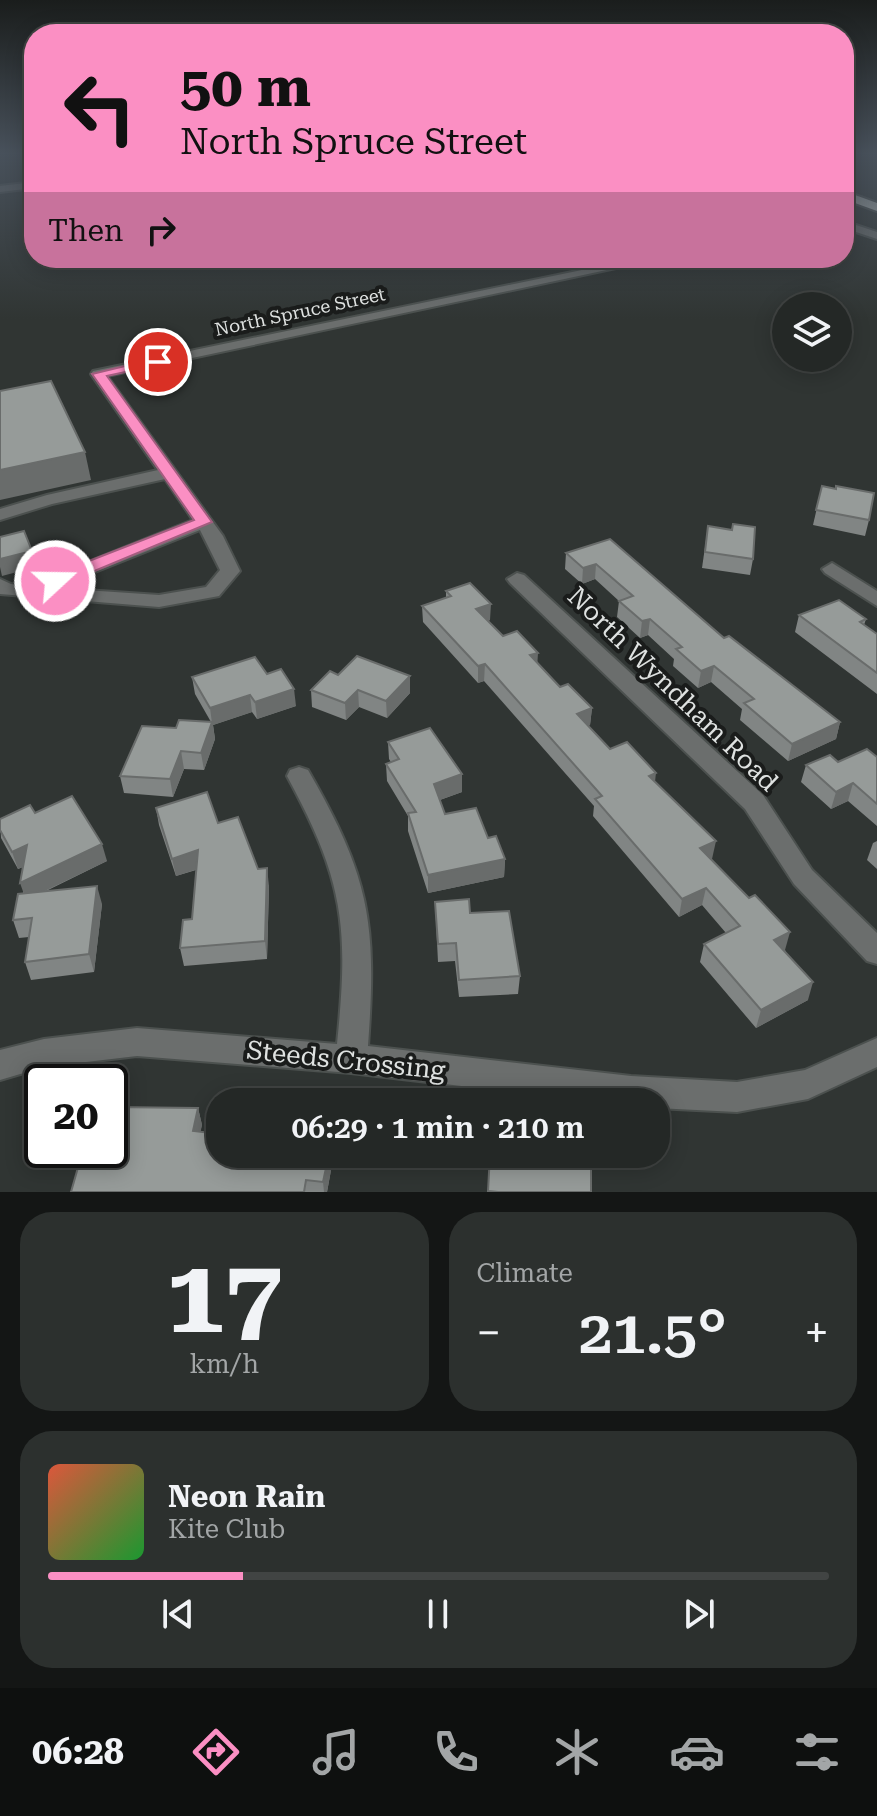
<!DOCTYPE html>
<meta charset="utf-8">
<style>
:root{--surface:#242826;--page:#2c302e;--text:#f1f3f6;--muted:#a3a6a7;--line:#414443;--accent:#fb8fc3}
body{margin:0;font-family:"Roboto Serif",serif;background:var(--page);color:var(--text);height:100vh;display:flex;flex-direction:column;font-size:30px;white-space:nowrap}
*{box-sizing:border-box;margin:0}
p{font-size:26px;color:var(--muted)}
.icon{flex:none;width:44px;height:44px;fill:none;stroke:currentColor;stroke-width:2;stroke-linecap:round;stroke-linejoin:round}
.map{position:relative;height:1192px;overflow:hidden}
.drawer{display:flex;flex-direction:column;gap:20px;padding:20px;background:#141615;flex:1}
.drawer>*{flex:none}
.guide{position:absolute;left:24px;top:24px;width:830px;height:244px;border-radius:32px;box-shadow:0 4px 20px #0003,0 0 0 2px var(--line);background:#fb8fc3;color:#111;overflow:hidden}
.buttons{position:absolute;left:772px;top:292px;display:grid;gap:16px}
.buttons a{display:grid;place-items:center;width:80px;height:80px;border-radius:50%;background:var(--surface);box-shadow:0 4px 20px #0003,0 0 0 2px var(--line);font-size:40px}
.speed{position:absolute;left:24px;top:1064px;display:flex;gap:16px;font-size:40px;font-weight:700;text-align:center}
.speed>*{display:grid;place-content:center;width:104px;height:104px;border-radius:50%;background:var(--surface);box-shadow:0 4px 20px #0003,0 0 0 2px var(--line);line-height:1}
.speed .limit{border:4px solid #111;border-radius:12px;background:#fff;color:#111}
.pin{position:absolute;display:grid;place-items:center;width:68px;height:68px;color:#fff;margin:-34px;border:4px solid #fff;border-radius:50%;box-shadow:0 2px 8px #0007}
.me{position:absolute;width:88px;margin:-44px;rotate:69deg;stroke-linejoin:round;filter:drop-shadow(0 0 6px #0008)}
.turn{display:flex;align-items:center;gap:28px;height:168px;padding:0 24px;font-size:36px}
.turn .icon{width:104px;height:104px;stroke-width:2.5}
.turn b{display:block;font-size:56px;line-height:68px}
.then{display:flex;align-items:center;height:76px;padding:0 24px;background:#0003;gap:16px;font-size:30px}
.big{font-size:60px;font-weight:600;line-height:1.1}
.drawer .widget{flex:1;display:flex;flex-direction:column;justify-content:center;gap:12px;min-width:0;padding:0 28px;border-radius:32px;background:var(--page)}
.drawer .dial{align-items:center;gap:0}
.dial b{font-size:104px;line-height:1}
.song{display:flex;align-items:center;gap:24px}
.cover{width:96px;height:96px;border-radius:12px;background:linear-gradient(135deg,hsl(10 70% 55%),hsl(130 70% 35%))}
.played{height:8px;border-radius:4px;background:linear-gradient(90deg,var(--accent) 25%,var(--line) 25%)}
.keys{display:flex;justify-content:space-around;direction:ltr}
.heat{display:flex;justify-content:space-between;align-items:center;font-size:44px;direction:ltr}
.drawer .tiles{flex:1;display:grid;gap:20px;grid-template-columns:1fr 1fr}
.widget:last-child{grid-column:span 2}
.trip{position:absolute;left:206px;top:1088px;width:464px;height:80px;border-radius:32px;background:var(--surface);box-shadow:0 4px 20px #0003,0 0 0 2px var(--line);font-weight:600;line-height:80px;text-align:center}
.menu{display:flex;height:128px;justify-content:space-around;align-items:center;background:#0e100f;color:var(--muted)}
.menu .icon{width:56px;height:56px}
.menu .on{color:var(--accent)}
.menu b{font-size:36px;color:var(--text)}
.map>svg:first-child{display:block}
</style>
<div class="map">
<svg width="877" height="1192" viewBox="0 0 877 1192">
<rect width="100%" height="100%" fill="#303533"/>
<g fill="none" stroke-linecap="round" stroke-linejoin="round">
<defs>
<g id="minor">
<polygon points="34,182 34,188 0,192 0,186"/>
<polygon points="844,221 877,232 877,239 844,228"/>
<path d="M640 258H663L107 376 223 536 240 571 219 596 159 607 0 594V579L11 584 28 586 193 520 165 479 52 504 0 520V509L47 495 158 470 91 374 93 371ZM200 530 220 570 206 587 159 595 55 588Z"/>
<polygon points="832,563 877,591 877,606 825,573 822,569"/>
<polygon points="517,573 524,575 763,795 812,870 877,933 877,964 867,961 794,884 745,809 510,583 507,579"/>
<path d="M299 767 308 770C370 878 377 922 368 1046L631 1076 737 1082 805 1070 877 1038V1067L808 1099 737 1112 656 1108V1102H596L351 1073 137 1056 44 1067 0 1080V1050L44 1039 137 1028 337 1044C349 926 344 881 287 776L290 770Z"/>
</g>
<polygon id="highway" points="844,191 877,203 877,211 844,199"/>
</defs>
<use href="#minor" stroke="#4c514f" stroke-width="4"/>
<use href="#highway" stroke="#4c514f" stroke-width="4"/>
<use href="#minor" fill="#6b6e6d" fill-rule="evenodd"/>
<use href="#highway" fill="#b8bebb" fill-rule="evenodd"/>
</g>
<g fill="#818584">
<polygon points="822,486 869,520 865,536 813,525"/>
<polygon points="708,526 753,559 750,575 702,568"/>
<polygon points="610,539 724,638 840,722 836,739 788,761 740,720 742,709 711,682 698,688 673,666 674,659 648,635 640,638 617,617 619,601 595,579 582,584 565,569 566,553"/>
<polygon points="446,591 490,620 488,621 503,636 537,663 560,687 592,708 590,725 588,726 610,749 655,782 712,859 711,859 785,950 808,1000 756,1028 700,962 704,944 726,933 702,905 679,917 593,816 594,806 484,681 478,683 423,622 422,606 446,598"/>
<polygon points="799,615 866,619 864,625 877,634 877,694 795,632"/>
<polygon points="267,674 296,706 257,719 252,712 213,725 215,739 204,770 184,769 173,797 124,793 120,776 176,728 211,722 195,694 192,677"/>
<polygon points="338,675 410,676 410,693 387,718 359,707 346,720 312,707 311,690"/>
<polygon points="388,742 462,792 440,800 445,814 488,838 505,859 504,877 428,893 408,831 408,816 387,781 386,764 391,762 389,759"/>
<polygon points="877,757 877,826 848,801 831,809 801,782 806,765"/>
<polygon points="156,808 218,823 258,869 269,886 267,959 184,966 180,948 192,919 196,870 176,876 159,825"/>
<polygon points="35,813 107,861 44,892 102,904 94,972 31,980 25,962 29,937 19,938 13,920 23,894 23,867 18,869 1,838 0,819"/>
<polygon points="877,841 877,869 867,860 873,843"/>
<polygon points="435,902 470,913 520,976 518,994 459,997 455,961 438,962"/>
<polygon points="198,1108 202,1125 200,1132 220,1154 334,1154 327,1192 71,1192"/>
</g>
<g fill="#696c6b">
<polygon points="85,452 91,480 0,500 0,470"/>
<polygon points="32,551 36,567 2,576 0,567 0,559"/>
<polygon points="596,564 595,579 582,584 583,568"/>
<polygon points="491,604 490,620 476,625 476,609"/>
<polygon points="650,619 648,635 640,638 642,621"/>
<polygon points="538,653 537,669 530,655"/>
<polygon points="485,664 484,681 478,683 478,666"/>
<polygon points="714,666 711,682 698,688 701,671"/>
<polygon points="410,676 410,693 387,718 386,701"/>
<polygon points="294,689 296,706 257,719 255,702"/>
<polygon points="358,690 359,707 346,720 345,703"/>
<polygon points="250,695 252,712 213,725 215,739 204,770 201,753 212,723 210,708"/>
<polygon points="592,708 590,725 575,731 577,714"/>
<polygon points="840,722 836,739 788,761 792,744"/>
<polygon points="181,751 184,769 173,797 170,779"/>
<polygon points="656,773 654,790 649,776"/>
<polygon points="462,774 462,792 434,802 434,784"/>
<polygon points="853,783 848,801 831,809 836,792"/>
<polygon points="716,841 712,859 697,866 700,848"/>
<polygon points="102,844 107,861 26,900 20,883"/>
<polygon points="27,845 33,862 18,869 12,852"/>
<polygon points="198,850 201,868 176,876 172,859"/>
<polygon points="505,859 504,877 428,893 428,875"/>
<polygon points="267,868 269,886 267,959 265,941"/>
<polygon points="97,886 102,904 94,972 89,954"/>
<polygon points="706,888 702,905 679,917 682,899"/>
<polygon points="790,932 785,950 769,958 774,940"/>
<polygon points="813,982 808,1000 756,1028 761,1010"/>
<polygon points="198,1108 202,1125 197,1149 193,1131"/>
<polygon points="329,1154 334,1154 327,1192 324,1192 323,1182"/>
</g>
<g fill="#969b99" stroke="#696c6b" stroke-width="2">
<polygon points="51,381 85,452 0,470 0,391"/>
<polygon points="822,486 836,489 836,486 874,493 869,520 816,510"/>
<polygon points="733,524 755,527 753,559 705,552 708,526 732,530"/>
<polygon points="24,531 32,551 0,559 0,537"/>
<polygon points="610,539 724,638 729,636 840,722 792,744 744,703 754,699 714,666 701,671 676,649 682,647 650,619 642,621 619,601 633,596 596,564 583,568 566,553"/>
<polygon points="470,583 491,604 476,609 503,636 517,631 538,653 530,655 560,687 568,684 592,708 577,714 610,749 627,742 656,773 649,776 716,841 700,848 749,898 755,895 790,932 774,940 813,982 761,1010 704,944 740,926 706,888 682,899 595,799 602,796 485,664 478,666 422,606 451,596 446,591"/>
<polygon points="839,600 866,619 860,622 877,634 877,673 799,615"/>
<polygon points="357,656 410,676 386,701 358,690 345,703 311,690 330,671 338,675"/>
<polygon points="255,657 267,674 281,669 294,689 255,702 250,695 210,708 192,677"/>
<polygon points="179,720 212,722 201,753 181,751 170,779 120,776 142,726 176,728"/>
<polygon points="430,728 462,774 434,784 445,814 476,808 488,838 496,836 505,859 428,875 408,813 416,812 386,764 399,759 388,742"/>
<polygon points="867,749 877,757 877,804 853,783 836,792 806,765 830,755 838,762"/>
<polygon points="207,792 218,823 238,817 258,869 267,868 265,941 180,948 183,920 192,919 198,850 172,859 156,808"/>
<polygon points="72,796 102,844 20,883 27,845 12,852 0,830 0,819 30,805 35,813"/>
<polygon points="97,886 89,954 25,962 32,918 13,920 18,894"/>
<polygon points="469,899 470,913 509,911 520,976 459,980 456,943 438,944 435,902"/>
<polygon points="110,1107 198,1108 193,1131 220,1134 220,1154 329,1154 323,1182 306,1180 304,1192 71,1192 83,1150 110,1150"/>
<polygon points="490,1154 591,1154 591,1192 498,1192 488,1191"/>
</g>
<linearGradient id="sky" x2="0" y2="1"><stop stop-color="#1a1d1c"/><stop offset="0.48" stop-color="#48515b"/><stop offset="1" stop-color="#48515b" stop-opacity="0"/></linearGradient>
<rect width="877" height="319" fill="url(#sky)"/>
<polygon fill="#fb8fc3" stroke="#a35d7f" stroke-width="2" points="158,358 163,359 163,364 107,376 212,522 61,585 48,585 48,577 194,520 92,374"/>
<g text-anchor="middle" stroke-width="8" stroke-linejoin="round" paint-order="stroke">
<g font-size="18" fill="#dfe2e1" stroke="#1a1c1b">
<text transform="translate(300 312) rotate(-12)" y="6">North Spruce Street</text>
</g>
<g font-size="26" fill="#dfe2e1" stroke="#1a1c1b">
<text transform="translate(673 689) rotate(44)" y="9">North Wyndham Road</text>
<text transform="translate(346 1060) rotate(6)" y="9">Steeds Crossing</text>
</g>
</g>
</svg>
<div class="buttons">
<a><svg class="icon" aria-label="layers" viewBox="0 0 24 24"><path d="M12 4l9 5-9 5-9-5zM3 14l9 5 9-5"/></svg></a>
</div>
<div class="speed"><div class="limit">20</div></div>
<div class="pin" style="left:158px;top:362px;background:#d93025"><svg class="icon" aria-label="arrive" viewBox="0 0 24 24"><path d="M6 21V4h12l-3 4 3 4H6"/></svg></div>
<svg class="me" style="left:55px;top:581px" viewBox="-20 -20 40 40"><circle r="17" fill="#fb8fc3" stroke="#fff" stroke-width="3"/><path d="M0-11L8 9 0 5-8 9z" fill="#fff"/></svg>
<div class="trip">06:29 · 1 min · 210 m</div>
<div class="guide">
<div class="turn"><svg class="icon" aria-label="left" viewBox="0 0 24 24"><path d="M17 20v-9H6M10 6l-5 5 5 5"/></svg><div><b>50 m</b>North Spruce Street</div></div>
<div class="then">Then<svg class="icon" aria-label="right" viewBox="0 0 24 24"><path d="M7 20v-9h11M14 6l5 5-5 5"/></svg></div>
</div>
</div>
<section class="drawer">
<div class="tiles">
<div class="widget dial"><b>17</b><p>km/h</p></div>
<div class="widget"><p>Climate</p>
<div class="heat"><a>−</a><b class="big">21.5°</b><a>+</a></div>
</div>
<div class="widget">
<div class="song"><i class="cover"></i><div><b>Neon Rain</b><p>Kite Club</p></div></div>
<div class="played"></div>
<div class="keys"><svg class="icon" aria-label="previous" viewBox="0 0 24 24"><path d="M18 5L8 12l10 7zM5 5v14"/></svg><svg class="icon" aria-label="pause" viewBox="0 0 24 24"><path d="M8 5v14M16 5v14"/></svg><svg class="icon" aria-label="next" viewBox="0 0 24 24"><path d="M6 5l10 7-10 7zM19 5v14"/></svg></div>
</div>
</div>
</section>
<nav class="menu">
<b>06:28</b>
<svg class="icon on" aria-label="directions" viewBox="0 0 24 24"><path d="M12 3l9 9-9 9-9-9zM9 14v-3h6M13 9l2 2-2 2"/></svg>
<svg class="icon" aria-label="music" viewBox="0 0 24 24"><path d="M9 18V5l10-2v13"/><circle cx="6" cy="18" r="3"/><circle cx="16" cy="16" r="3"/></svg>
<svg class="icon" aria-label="phone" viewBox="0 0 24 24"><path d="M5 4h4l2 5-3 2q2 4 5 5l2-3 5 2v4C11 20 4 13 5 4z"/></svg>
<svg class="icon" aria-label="climate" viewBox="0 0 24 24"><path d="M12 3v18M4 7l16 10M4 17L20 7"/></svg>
<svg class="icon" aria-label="car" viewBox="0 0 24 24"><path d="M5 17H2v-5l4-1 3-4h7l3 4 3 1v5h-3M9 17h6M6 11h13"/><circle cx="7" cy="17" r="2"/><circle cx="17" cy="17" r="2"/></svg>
<svg class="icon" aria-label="filters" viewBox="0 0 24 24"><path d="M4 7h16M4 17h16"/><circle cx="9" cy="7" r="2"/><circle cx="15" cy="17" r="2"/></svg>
</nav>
